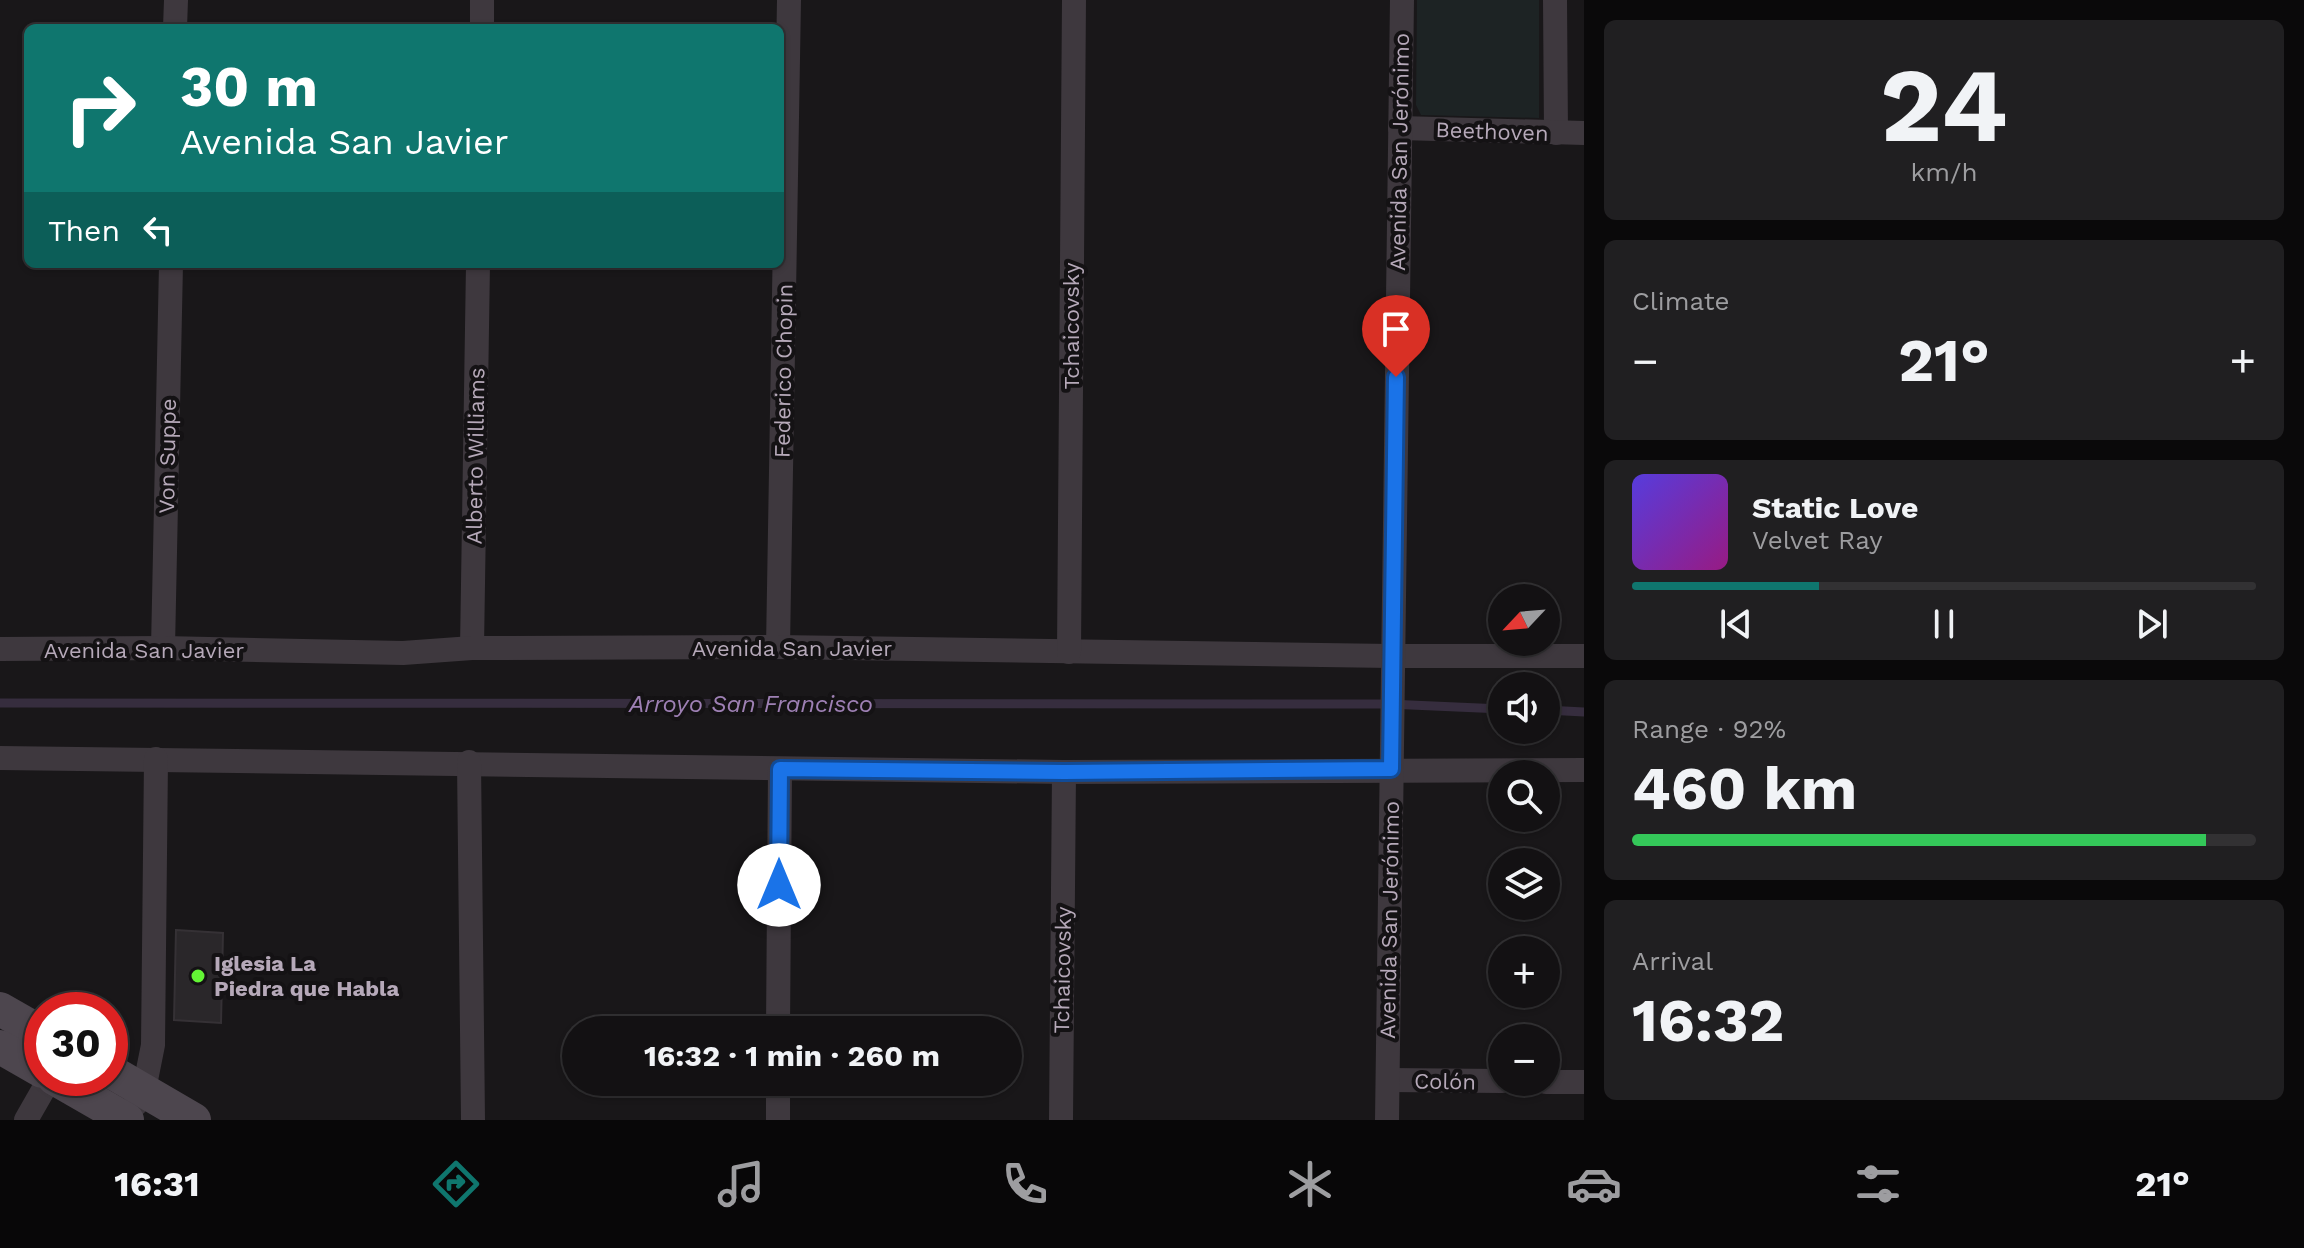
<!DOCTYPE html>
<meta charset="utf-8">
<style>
:root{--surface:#131113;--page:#201f21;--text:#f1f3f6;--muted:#9d9da0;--line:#323133;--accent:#0f766e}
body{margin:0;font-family:"Work Sans",sans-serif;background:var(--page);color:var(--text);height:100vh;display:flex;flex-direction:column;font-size:30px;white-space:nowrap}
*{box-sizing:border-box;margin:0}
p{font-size:26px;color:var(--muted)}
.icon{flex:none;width:44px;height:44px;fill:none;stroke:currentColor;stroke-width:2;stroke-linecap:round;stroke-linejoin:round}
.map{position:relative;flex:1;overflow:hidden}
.drawer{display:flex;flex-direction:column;gap:20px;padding:20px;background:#0a090a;width:720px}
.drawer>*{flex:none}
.hud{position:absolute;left:24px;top:24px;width:760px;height:244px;border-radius:12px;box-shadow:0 2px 6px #0004,0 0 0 2px var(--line);background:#0f766e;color:#fff;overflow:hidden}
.needle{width:52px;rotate:244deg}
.tools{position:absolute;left:1488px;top:584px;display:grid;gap:16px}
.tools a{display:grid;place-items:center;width:72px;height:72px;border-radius:50%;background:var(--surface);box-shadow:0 2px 6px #0004,0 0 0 2px var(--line);font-size:40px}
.speed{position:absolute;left:24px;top:992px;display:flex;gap:16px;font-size:40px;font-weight:700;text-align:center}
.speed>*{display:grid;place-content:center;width:104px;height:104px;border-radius:50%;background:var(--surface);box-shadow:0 2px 6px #0004,0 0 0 2px var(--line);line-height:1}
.speed .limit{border:12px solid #d22;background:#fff;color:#111}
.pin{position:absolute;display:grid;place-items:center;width:68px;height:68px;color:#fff;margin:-82px -34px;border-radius:50% 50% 50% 0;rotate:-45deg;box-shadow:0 0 8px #0007}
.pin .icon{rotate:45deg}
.me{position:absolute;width:88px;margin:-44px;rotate:0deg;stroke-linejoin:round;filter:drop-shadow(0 0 6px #0008)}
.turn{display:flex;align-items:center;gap:28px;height:168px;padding:0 24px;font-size:36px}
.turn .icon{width:104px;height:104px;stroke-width:2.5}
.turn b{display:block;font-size:56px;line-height:68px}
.then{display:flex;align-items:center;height:76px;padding:0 24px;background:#0003;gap:16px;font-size:30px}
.big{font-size:60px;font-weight:700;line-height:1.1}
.drawer .tile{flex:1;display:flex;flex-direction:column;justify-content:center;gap:12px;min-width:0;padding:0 28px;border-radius:12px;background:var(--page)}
.drawer .dial{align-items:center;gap:0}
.dial b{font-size:104px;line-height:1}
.song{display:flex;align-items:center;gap:24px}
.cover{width:96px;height:96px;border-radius:12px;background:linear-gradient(135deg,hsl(250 70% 55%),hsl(310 70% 35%))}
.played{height:8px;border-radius:4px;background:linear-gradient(90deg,var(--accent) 30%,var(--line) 30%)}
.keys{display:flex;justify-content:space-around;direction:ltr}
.heat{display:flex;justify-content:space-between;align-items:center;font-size:44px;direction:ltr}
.charge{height:12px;border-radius:6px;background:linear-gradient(90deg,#34c759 92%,var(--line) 0)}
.trip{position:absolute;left:562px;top:1016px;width:460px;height:80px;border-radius:40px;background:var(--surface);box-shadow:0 2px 6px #0004,0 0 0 2px var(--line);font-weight:700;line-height:80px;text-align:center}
.menu{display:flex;height:128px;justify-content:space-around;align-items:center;background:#080708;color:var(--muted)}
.menu .icon{width:56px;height:56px}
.menu .on{color:var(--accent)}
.menu b{font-size:36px;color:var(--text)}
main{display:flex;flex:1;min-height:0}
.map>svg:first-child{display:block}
</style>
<main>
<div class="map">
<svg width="1584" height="1120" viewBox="0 0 1584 1120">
<rect width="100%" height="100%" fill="#191719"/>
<polygon fill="#1d2324" points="1417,0 1539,0 1539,118 1421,115 1416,105"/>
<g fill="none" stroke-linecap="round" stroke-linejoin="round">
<g stroke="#362d3e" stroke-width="9">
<polyline points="0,703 1388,704 1502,709"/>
<polyline points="1546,710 1584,712"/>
</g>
</g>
<polygon fill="#2a272a" stroke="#353135" stroke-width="2" points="176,930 223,933 221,1023 174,1020"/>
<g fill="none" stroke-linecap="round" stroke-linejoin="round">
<g stroke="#3e383e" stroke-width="24">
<polyline points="1555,0 1556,133"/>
<polyline points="175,28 176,0"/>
<polyline points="482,28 482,0"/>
<polyline points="1400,128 1584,133"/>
<polyline points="778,647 789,0"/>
<polyline points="163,648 171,264"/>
<polyline points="472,648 478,264"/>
<polyline points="0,649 163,648 403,653 472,648 778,647 1391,656 1584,656"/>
<polyline points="1069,652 1074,0"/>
<polyline points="0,758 1064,772 1584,770"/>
<polyline points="469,762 473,1120"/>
<polyline points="778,1030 780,769"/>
<polyline points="1388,1080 1502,1081"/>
<polyline points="1546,1082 1584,1082"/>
<polyline points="136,1104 144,1090 153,1045 156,759"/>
<polyline points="26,1120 50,1078"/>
<polyline points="778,1120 778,1082"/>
<polyline points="1061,1120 1064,772"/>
<polyline points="1387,1120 1402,0"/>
</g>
<g stroke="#4d464e" stroke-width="34">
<polyline points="0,1009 42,1033"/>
<polyline points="0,1047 42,1071"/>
<polyline points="110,1071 194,1120"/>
<polyline points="54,1078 127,1120"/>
</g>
</g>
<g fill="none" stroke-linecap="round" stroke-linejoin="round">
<defs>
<polyline id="route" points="779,885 780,769 1064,772 1391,769 1396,377"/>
</defs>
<use href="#route" stroke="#114b97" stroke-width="20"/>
<use href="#route" stroke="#1a73e8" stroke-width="14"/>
</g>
<circle fill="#63f435" stroke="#141214" stroke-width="3" cx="198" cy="976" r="8"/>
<g text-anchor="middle" stroke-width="8" stroke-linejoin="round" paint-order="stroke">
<g font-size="22" fill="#b6a9b9" stroke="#141214">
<text transform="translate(1492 131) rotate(2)" y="8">Beethoven</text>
<text transform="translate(1399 152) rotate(-89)" y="8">Avenida San Jerónimo</text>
<text transform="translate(1071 326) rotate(-90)" y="8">Tchaicovsky</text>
<text transform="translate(783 371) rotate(-89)" y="8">Federico Chopin</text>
<text transform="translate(167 456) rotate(-89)" y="8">Von Suppe</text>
<text transform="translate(475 456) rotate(-89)" y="8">Alberto Williams</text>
<text x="792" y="656">Avenida San Javier</text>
<text x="144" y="658">Avenida San Javier</text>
<text transform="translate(1389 920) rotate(-89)" y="8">Avenida San Jerónimo</text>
<text transform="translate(1062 970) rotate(-89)" y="8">Tchaicovsky</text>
<text transform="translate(1445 1081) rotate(1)" y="8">Colón</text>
</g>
<g font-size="22" font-weight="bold" fill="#b6a9b9" stroke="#141214" text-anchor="start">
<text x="214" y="971">Iglesia La<tspan x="214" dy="25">Piedra que Habla</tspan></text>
</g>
<g font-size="24" font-style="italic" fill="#9e80b4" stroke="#141214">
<text x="751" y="712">Arroyo San Francisco</text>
</g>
</g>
</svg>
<div class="tools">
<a><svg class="needle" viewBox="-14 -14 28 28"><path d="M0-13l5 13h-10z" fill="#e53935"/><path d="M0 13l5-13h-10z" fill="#9d9da0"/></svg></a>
<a><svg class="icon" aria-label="sound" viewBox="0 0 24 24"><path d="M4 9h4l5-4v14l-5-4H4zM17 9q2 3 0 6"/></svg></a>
<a><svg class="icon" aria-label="search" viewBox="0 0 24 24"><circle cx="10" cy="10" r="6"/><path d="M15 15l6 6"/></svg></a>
<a><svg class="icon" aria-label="layers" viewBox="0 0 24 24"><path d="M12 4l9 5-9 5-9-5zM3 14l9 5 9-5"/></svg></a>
<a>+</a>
<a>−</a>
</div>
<div class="speed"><div class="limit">30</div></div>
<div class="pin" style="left:1396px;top:377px;background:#d93025"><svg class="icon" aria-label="arrive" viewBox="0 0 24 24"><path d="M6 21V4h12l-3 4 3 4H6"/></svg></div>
<svg class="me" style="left:779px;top:885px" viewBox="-20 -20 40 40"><circle r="19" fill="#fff"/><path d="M0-13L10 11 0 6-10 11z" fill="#1a73e8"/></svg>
<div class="trip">16:32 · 1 min · 260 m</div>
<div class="hud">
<div class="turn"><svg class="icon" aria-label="right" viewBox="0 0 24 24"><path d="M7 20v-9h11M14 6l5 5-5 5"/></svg><div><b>30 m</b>Avenida San Javier</div></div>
<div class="then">Then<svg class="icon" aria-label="left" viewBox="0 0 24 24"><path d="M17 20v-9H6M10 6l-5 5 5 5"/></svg></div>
</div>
</div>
<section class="drawer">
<div class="tile dial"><b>24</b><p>km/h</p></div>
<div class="tile"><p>Climate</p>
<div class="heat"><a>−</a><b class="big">21°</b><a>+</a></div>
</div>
<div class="tile">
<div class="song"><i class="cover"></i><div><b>Static Love</b><p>Velvet Ray</p></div></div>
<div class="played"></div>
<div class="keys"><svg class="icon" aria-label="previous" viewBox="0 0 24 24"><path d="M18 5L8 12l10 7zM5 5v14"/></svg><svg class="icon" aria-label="pause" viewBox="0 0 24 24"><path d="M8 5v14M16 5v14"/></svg><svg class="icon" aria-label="next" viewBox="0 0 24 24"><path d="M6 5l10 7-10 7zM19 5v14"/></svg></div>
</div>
<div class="tile"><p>Range · 92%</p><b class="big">460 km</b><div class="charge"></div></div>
<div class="tile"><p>Arrival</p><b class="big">16:32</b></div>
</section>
</main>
<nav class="menu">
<b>16:31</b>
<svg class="icon on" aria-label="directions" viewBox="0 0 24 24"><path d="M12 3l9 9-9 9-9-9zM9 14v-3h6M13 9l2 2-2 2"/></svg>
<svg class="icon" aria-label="music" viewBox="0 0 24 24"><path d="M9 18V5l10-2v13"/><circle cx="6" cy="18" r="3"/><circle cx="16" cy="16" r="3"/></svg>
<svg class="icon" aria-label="phone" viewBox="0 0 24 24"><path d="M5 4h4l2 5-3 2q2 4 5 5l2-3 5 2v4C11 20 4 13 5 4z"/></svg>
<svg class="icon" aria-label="climate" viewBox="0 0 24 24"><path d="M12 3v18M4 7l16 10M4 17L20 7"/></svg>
<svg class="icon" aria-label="car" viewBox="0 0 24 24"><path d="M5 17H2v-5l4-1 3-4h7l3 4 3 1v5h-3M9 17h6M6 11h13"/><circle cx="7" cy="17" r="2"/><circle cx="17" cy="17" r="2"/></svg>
<svg class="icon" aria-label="filters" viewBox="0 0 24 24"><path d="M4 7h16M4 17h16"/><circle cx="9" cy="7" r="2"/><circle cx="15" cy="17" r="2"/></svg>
<b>21°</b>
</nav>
